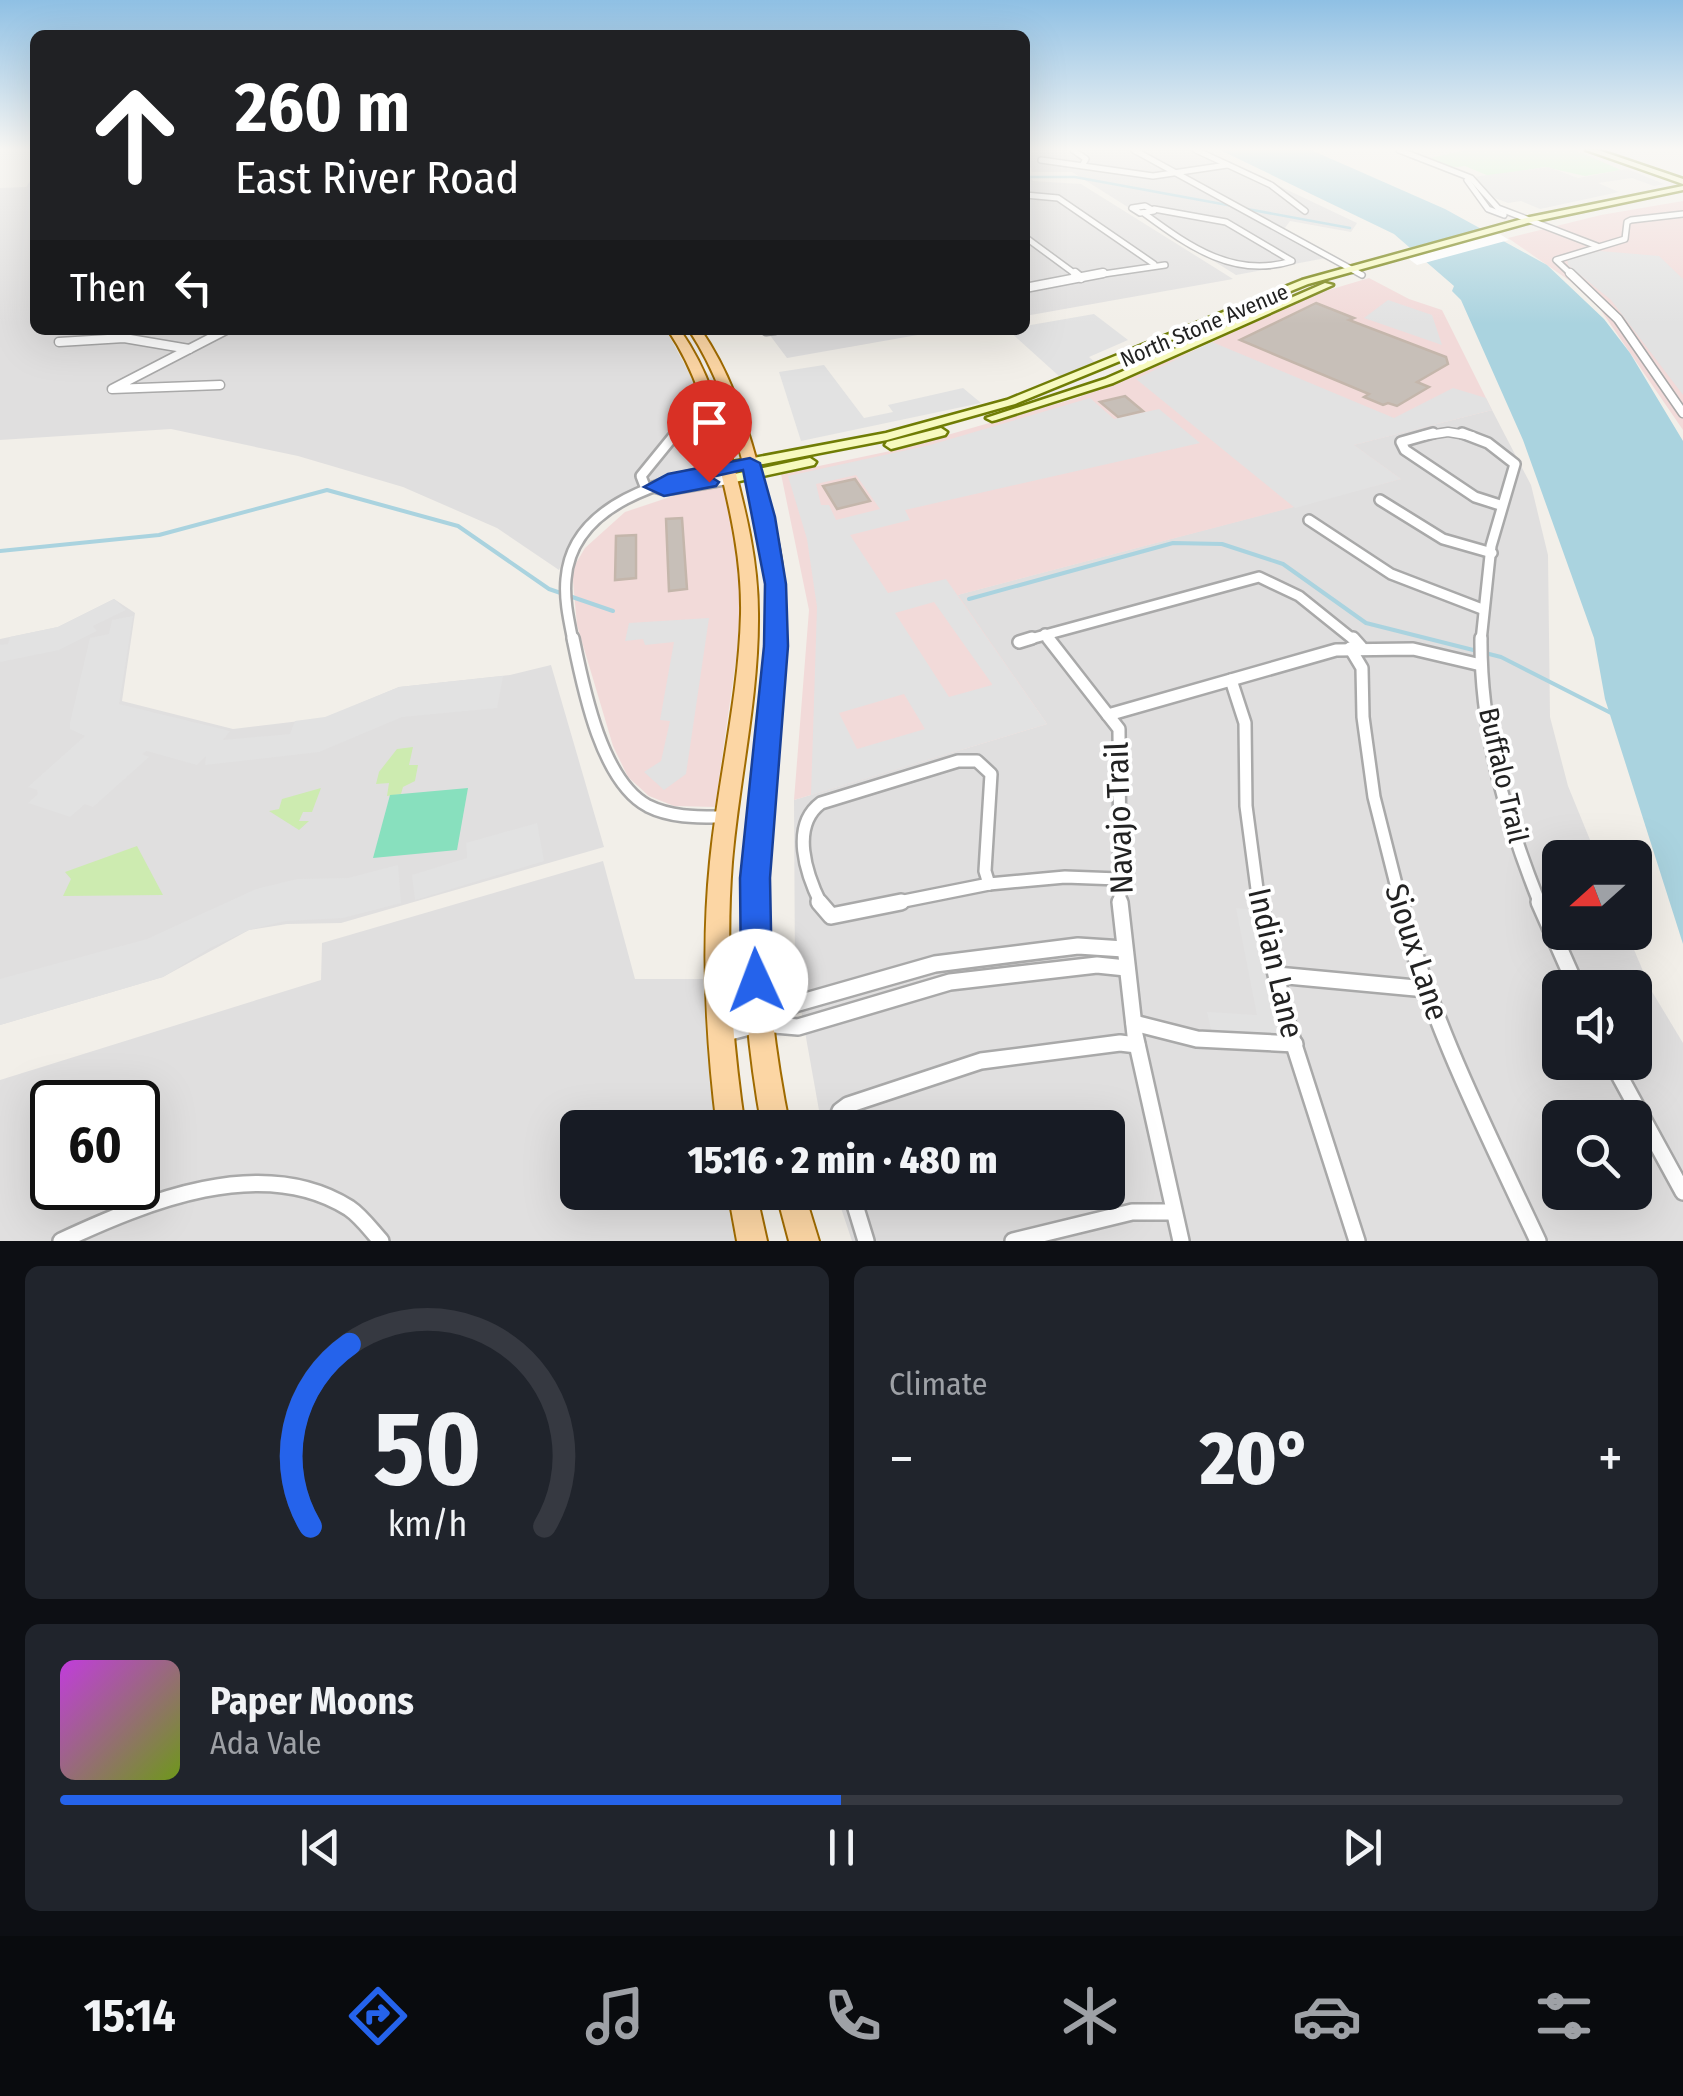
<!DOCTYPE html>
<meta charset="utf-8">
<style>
:root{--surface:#171b24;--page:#20242c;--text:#f1f3f6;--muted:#9ea1a6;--line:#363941;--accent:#2563eb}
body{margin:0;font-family:"Fira Sans Condensed",sans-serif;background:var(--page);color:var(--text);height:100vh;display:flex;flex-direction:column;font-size:38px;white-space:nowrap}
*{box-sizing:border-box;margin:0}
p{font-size:32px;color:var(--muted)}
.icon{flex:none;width:55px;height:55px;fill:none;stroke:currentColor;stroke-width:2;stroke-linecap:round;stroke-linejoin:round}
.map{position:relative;height:1241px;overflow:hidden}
.drawer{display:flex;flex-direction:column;gap:25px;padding:25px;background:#0d0f14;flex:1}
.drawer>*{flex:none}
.banner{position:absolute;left:30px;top:30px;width:1000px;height:305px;border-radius:15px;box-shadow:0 10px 40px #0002;background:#202124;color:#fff;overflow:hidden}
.needle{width:65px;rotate:249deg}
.fabs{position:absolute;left:1542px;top:840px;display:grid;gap:20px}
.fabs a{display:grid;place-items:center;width:110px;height:110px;border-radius:15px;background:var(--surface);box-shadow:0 10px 40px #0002;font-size:50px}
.speed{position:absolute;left:30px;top:1080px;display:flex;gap:20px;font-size:50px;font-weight:700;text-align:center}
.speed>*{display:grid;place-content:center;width:130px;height:130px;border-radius:50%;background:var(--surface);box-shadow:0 10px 40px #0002;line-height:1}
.speed .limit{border:5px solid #111;border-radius:15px;background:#fff;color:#111}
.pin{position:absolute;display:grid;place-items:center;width:85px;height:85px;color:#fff;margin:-102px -42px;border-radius:50% 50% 50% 0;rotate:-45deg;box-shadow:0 0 10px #0007}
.pin .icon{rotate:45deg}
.me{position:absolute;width:110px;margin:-55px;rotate:358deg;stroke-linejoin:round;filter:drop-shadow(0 0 8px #0008)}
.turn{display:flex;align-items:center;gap:35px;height:210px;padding:0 40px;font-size:45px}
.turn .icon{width:130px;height:130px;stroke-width:2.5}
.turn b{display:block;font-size:70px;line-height:85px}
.then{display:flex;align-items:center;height:95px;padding:0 40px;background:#0003;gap:20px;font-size:38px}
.big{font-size:75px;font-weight:800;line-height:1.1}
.drawer .tile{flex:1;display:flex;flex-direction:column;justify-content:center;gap:15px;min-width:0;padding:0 35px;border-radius:15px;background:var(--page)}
.drawer .dial{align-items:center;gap:0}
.dial svg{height:260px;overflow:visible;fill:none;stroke:var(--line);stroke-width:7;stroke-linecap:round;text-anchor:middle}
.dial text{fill:var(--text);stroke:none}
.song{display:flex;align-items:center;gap:30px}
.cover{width:120px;height:120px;border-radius:15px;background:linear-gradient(135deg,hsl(290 70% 55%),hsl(80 70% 35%))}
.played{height:10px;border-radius:5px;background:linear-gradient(90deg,var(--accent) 50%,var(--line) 50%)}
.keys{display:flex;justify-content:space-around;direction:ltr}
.heat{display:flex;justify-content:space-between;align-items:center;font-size:55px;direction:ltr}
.drawer .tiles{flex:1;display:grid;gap:25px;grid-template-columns:1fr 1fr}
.tile:last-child{grid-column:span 2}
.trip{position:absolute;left:560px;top:1110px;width:565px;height:100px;border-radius:15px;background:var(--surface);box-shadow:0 10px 40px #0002;font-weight:800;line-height:100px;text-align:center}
.tabs{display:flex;height:160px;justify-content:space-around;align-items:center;background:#090b0e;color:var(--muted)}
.tabs .icon{width:70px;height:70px}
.tabs .active{color:var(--accent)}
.tabs b{font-size:45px;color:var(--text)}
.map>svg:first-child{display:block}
</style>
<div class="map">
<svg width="1683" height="1241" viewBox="0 0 1683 1241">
<rect width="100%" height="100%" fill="#f2efe9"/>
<g fill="#e0dfdf" fill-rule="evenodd">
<polygon points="1025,150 1203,150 1357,223 1351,232 1290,221 1282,232 1326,258 1236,275 1072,172 1032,172"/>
<polygon points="1025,168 1033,181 1081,184 1233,279 1025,316"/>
<polygon points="35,174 35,330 666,330 703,399 719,465 653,481 614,500 585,522 569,545 559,570 497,528 403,487 298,456 171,429 0,440 0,188 26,187"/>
<polygon points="766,330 946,330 787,358"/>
<path d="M1492 410 1531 485 1548 555 1550 717 1568 786 1597 857 1560 858V932L1627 933 1651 990 1683 1043V1241H852L836 1193 1108 1192V1128L822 1127 795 976 794 800 1047 724 957 595 1399 479 1353 445ZM1560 988H1635V1062H1560ZM1560 1118H1635V1192H1560Z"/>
<polygon points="114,599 135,613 122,701 233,729 325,718 399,687 510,675 551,665 604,847 341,923 287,924 249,930 163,977 0,1025 0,639 58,627"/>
<path d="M603 861 635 979H703L715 1127 578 1128V1192L726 1193 735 1241H0V1080L321 980 322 943ZM52 1102H138V1188H52Z"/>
</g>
<g fill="#f2dad9">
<polygon points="1683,201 1683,430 1600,309 1570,281 1508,238 1601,215"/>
<polygon points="1369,278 1409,299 1442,310 1492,410 1354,445 1401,479 958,595 1047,724 794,800 809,610 781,474 895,450 1077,398 1200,348 1302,298"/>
<polygon points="723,487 736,545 740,602 737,652 715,807 674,806 649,796 628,777 613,746 577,625 572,570 585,548 625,512 694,489"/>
</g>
<g fill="#cdebb0">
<polygon points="413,747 409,765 418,765 415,781 403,787 401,794 387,796 389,783 376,784 379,772 397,749"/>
<polygon points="321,788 312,812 303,812 299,821 309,821 299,830 269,811 279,809 282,799"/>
<polygon points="137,846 163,895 63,896 71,879 65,872"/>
</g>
<polygon fill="#c8facc" points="1466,150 1575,150 1621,170 1585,176 1545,167 1489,176 1465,166 1450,168 1426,159"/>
<polygon fill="#88e0be" points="468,788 457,850 373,858 390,795"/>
<g fill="#e2e2e2" fill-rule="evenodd">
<polygon points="1548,167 1578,178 1627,169 1664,184 1654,186 1632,178 1598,183 1619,192 1540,209 1521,201 1508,203 1495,198 1473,177"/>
<polygon points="1600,251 1659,256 1683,279 1683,395 1611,300 1568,265 1567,258"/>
<polygon points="1388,300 1432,315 1442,345 1364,318"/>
<polygon points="1094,314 1128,340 1089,357 1096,363 1060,377 1008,330 1025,330 1025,326"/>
<polygon points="1212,342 1394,418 1453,388 1486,398 1492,410 1354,445 1401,479 1295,508 1136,379"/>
<polygon points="824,365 864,418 893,412 888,405 963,388 981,403 801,441 779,372"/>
<path d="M1090 398 1114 419 1159 409 1200 443 905 510 910 520 850 535 888 593 946 579 1047 724 811 795 817 607 807 539 788 476 930 445ZM856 475 880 509 836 520 829 505H821L816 484ZM934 602 992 684V685L949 697 895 613ZM904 694 925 729 857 749 839 713Z"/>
<polygon points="114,599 126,610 93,626 97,631 59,650 0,662 0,645 8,644 10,637 58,627"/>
<polygon points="133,616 119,704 230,731 223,740 290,734 295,721 325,717 399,687 503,676 497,708 402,717 319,752 205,765 206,756 197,765 147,751 142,754 149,757 93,807 85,804 70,817 28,803 38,794 37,790 28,787 85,736 70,729 70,723 90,638 109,634 112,620"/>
<polygon points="709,618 686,774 664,790 644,772 661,761 670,721 660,720 674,642 645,645 643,639 625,641 629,623"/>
<polygon points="537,823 544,861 415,900 412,875 467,858 466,843"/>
<polygon points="398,865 401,903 343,918 285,921 249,930 210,948 163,977 0,1025 0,979 147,939 256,889 297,879 348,878"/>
<polygon points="1236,908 1254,910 1285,1035 1212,1033 1207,1012 1257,1015"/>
</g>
<polygon fill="#aad3df" points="1220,150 1311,150 1445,209 1547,265 1604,319 1630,353 1683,441 1683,944 1605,699 1594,638 1523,440 1461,300 1452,291 1454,286 1394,234"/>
<polygon fill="#fff" points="1489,227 1509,240 1417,265 1398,251"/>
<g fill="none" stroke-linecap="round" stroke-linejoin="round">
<g stroke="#aad3df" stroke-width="2.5">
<polyline points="1025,177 1075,177 1233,206"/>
<polyline points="1247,209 1350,228"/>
</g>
<g stroke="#aad3df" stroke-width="4">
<polyline points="0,551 159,535 327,490 458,526 549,589 613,611"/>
<polyline points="969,599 1173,543 1222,544 1283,564 1366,623 1501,657 1611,713"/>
</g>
</g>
<g fill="#c7bfb8" stroke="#c4b6ab" stroke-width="2.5">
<polygon points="1316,303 1354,318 1349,320 1446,357 1448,364 1417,382 1429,387 1397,406 1388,403 1383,405 1364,397 1369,394 1240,340"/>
<polygon points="1125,396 1143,411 1118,417 1100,402"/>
<polygon points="855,479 870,501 837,509 823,486"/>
<polygon points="682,518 687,589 669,591 666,519"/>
<polygon points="636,535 636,578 615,580 616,536"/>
</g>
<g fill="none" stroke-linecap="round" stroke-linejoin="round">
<defs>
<g id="minor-far4">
<polyline points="1073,150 1086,159 1083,164"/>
<polyline points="1134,150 1362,275"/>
<polyline points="1196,150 1271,185 1305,211"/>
<polyline points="1399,150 1471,178 1498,208 1597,246"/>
<polyline points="1041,160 1153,176 1227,165"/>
<polyline points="1467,180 1488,209 1504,215"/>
<polyline points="1025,195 1058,198 1154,264"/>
<polygon points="1145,206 1154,211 1140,213 1132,208"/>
<path d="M1145 214C1190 247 1235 279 1292 261L1226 222 1154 209"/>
<polyline points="1025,237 1078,276"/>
<polyline points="1090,276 1165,265"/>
<polyline points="1573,276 1556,260 1625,239 1627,222 1631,220 1683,214"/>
</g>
<g id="minor-far3">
<polyline points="1075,273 1081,278"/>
<polyline points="1570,273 1618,319 1683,413"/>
<polyline points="1025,288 1103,273"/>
<polyline points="766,331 775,330"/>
<polyline points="59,342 124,338 189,349"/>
<polyline points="220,385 112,389 226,330"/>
<polyline points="673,436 684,424"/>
<polyline points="1422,436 1448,432 1472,436"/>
</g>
<g id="minor-far2">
<polyline points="1433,433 1401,442 1405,450 1475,497 1500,505"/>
<polyline points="1462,433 1488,443 1515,464 1491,546 1481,641"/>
<polyline points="654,487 665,490 730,479"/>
<polyline points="646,489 641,476 676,433"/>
<polyline points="1380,500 1443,539 1492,553"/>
<polyline points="1309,520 1391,574 1482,609"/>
<polyline points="1045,634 1050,641"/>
<path d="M573 641C569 621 564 600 566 579 572 502 666 480 727 467"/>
<polyline points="1023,641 1259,577 1299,596 1355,641"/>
</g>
<g id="minor-far1">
<path d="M573 638C583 687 601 781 648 806 672 818 699 817 725 817"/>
<polyline points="1048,638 1108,715"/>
<polyline points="1353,638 1361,647"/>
<path d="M1481 638C1480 730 1506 820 1540 904"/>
<polyline points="1019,642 1032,638"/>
<polyline points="1350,648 1362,668 1363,717 1374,797 1401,904"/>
<polyline points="1231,680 1245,723 1246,806 1259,904"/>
<polyline points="989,884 1065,877 1119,879"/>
<path d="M821 904C806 874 790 826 821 803L958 761H977L991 774 985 871 989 884"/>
<polyline points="889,904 989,884"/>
<polyline points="1120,904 1119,729 1108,715 1336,650 1413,649 1481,665"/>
</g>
<g id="minor">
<polyline points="819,902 831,916 901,902"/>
<polyline points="1120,902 1135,1035 1181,1241"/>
<polyline points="1259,902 1288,1026 1357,1241"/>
<path d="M1400 902C1429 1019 1487 1132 1538 1241"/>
<polyline points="1539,902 1577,988"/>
<polyline points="1277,975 1426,989"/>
<polyline points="1134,1023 1197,1039 1295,1044"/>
<polyline points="762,1024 798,1027 950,982 1097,965 1126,968"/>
<polyline points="722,1034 761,1024 795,1004 935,964 1078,946 1124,949"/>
<polyline points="1612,1062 1683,1192"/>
<polyline points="833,1128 840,1111 848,1105 981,1061 1120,1043 1137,1045"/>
<polyline points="851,1192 866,1241"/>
<path d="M61 1241C145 1202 262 1153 349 1208 361 1216 371 1230 381 1241"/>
<polyline points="1013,1241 1132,1212 1174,1212"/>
</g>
<g id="secondary">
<polygon points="1586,150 1598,150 1683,179 1683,184"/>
<polygon points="1683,186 1683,190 1531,222 1308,284 1015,404 887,440 727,471 721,467 727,463 886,433 1007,400 1302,280 1530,217"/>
<polygon points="1325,283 1333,285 1113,383 996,420 992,421 986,418 1105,379"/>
<polygon points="941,428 947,432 945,435 891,449 885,445 887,442"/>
<polygon points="810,458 816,462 814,465 730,483 724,479 730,475"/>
</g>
<g id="primary">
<path d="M668 330H680C709 371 721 415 733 463 746 512 758 561 758 613 759 697 739 779 732 862 725 951 732 1040 745 1128H717C706 1039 701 951 710 862 718 779 739 697 741 614 742 562 731 513 719 464 708 415 696 372 668 330Z"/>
<path d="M689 330H701C729 371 744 415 757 462 769 504 782 546 784 589 791 686 769 781 766 878 764 962 773 1045 790 1128H762C747 1045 740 962 744 878 749 782 772 686 768 590 766 547 754 504 743 463 731 416 716 371 689 330Z"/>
<polygon points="728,1192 756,1192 767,1241 737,1241"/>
<polygon points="776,1192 804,1192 819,1241 789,1241"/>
</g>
</defs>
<use href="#minor-far4" stroke="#a9a9a9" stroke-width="8"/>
<use href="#minor-far3" stroke="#a9a9a9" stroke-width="11"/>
<use href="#minor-far2" stroke="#a9a9a9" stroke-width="14"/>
<use href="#minor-far1" stroke="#a9a9a9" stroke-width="16"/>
<use href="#minor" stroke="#a9a9a9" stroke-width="20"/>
<use href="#secondary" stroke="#707d05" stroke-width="5"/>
<use href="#primary" stroke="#a06b00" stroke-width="4"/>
<use href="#minor-far4" stroke="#fff" stroke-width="5"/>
<use href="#minor-far3" stroke="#fff" stroke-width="8"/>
<use href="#minor-far2" stroke="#fff" stroke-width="9"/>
<use href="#minor-far1" stroke="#fff" stroke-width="11"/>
<use href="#minor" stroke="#fff" stroke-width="15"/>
<use href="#secondary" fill="#f7fabf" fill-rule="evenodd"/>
<use href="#primary" fill="#fcd6a4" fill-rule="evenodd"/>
</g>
<linearGradient id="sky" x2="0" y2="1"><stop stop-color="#8fc0e4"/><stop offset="0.46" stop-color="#f9f8f5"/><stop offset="1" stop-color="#f9f8f5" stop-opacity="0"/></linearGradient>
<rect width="1683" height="324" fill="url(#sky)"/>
<polygon fill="#2563eb" stroke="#184099" stroke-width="2.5" points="750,458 760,463 775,517 786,584 788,646 770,878 772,981 768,992 756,996 745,992 741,981 740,878 764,646 765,584 743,470 711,477 719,482 716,486 664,496 644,487 668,474"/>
<g text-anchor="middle" stroke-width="8" stroke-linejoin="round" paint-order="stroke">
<g font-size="22" fill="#222" stroke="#fff">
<text transform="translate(1204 325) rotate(-23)" y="8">North Stone Avenue</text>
</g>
<g font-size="28" fill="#222" stroke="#fff">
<text transform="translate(1504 775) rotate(77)" y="10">Buffalo Trail</text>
</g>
<g font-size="32" fill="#222" stroke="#fff">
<text transform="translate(1119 818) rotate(-92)" y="11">Navajo Trail</text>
<text transform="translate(1417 952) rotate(72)" y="11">Sioux Lane</text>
<text transform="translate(1276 963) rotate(77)" y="11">Indian Lane</text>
</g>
</g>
</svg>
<div class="fabs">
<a><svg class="needle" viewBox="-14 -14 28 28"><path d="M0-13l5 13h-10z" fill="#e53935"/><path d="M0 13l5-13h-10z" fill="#9ea1a6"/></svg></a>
<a><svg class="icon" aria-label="sound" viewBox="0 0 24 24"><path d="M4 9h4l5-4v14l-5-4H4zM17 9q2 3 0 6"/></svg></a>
<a><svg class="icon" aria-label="search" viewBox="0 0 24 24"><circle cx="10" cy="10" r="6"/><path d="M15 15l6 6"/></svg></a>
</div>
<div class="speed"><div class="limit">60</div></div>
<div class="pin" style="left:709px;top:482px;background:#d93025"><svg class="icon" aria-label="arrive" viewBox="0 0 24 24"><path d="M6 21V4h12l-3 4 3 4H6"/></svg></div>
<svg class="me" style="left:756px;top:981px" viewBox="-20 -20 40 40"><circle r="19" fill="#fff"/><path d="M0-13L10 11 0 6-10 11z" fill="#2563eb"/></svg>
<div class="trip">15:16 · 2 min · 480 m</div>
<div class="banner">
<div class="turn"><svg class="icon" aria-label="ahead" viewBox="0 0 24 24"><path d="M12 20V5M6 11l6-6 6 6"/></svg><div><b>260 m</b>East River Road</div></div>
<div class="then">Then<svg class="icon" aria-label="left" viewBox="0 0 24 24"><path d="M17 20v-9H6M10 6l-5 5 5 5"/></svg></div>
</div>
</div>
<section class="drawer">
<div class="tiles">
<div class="tile dial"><svg viewBox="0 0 100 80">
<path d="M14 69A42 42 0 1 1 86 69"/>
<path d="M14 69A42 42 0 0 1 26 13" stroke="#2563eb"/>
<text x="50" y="56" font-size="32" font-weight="700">50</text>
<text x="50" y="72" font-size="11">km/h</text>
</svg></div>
<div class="tile"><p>Climate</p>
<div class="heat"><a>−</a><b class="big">20°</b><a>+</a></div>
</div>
<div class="tile">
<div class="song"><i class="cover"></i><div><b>Paper Moons</b><p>Ada Vale</p></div></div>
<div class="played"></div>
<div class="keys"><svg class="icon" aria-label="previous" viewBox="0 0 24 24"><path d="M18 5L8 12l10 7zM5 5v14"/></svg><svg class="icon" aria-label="pause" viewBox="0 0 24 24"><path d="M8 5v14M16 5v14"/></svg><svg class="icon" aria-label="next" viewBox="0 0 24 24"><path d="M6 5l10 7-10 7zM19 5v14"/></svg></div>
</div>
</div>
</section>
<nav class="tabs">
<b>15:14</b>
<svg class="icon active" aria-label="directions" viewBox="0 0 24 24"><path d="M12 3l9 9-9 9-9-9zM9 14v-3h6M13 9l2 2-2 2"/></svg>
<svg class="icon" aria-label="music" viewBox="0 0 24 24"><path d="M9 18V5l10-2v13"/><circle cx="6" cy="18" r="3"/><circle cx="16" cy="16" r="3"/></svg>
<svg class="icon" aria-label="phone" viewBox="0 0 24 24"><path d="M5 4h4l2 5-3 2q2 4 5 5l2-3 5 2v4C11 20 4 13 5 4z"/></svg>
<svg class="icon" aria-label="climate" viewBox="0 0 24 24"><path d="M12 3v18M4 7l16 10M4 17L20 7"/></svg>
<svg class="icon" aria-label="car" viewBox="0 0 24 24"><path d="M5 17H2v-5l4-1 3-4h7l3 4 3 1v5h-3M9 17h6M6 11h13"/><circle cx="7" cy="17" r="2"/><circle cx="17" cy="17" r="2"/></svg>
<svg class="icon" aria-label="filters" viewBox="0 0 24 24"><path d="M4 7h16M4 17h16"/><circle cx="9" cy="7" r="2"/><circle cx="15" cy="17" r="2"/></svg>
</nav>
